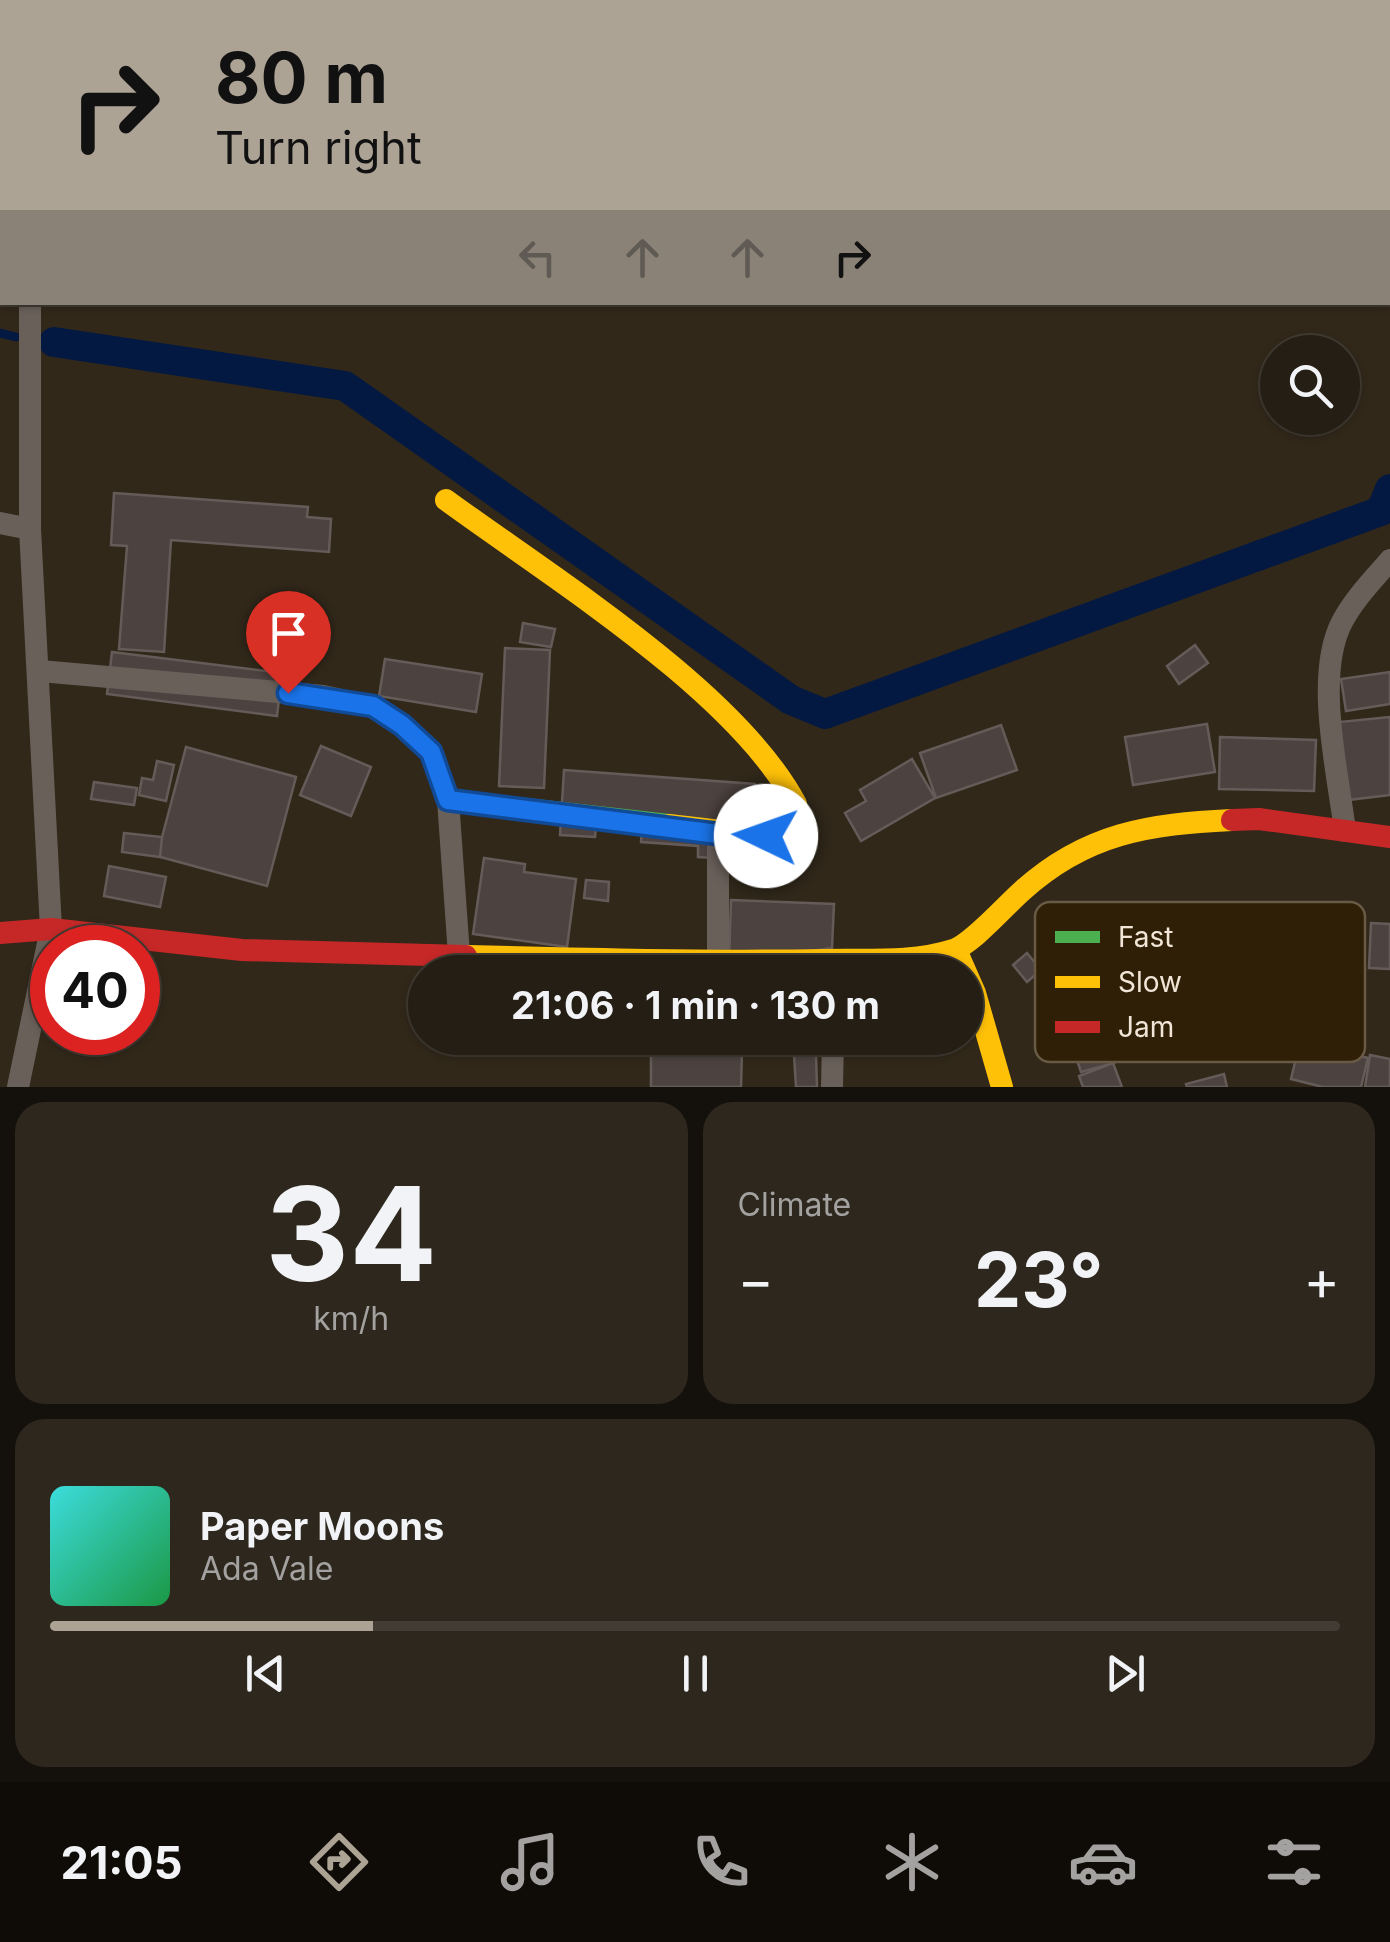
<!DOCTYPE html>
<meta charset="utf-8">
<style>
:root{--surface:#251e14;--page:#2d271d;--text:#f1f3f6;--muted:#a3a2a0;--line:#423c34;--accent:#ada395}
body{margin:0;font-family:Inter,sans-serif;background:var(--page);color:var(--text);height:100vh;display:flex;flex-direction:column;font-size:38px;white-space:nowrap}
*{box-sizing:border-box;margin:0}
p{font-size:32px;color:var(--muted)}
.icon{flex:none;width:55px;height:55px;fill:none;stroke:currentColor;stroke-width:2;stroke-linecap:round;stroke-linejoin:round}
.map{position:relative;height:1087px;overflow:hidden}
.details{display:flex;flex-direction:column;gap:15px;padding:15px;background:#14100b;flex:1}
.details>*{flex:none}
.top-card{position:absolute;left:0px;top:0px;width:1390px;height:305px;box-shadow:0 2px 8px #0004,0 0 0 2px var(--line);background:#ada395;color:#111;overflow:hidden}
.controls{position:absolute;left:1260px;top:335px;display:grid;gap:20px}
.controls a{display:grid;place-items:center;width:100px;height:100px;border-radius:50%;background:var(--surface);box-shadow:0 2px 8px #0004,0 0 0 2px var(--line);font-size:50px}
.speed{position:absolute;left:30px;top:925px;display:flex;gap:20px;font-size:50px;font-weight:700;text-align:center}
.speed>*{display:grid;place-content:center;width:130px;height:130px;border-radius:50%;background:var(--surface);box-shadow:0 2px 8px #0004,0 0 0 2px var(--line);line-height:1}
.speed .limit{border:15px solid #d22;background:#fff;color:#111}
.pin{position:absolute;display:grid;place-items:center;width:85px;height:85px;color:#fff;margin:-102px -42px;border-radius:50% 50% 50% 0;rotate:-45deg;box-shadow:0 0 10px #0007}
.pin .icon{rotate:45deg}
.me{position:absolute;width:110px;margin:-55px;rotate:273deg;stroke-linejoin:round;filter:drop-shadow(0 0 8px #0008)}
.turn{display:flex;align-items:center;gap:35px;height:210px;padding:0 50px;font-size:45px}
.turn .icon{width:130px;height:130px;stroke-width:2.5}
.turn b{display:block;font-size:70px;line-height:85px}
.lanes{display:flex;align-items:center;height:95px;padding:0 50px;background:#0003;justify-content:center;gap:50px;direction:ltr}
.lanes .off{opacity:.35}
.big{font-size:75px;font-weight:700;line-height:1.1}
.details .widget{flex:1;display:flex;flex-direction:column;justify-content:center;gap:15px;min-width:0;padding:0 35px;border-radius:30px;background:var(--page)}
.details .dial{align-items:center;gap:0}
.dial b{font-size:130px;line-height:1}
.song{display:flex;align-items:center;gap:30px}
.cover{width:120px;height:120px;border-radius:15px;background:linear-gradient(135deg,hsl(180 70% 55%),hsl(140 70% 35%))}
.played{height:10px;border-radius:5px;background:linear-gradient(90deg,var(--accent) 25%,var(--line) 25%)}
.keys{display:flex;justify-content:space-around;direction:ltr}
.heat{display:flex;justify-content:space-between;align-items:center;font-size:55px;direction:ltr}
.details .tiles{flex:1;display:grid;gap:15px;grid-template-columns:1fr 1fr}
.widget:last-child{grid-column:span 2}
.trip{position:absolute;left:408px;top:955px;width:575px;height:100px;border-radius:50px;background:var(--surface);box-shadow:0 2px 8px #0004,0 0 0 2px var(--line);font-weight:700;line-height:100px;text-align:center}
.tabs{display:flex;height:160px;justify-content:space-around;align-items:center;background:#0f0c08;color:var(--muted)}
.tabs .icon{width:70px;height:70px}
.tabs .current{color:var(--accent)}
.tabs b{font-size:45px;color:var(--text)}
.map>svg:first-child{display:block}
</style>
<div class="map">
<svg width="1390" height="1087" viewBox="0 0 1390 1087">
<rect width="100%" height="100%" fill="#31281a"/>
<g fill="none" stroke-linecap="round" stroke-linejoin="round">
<polyline stroke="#041942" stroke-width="9" points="0,333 16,337"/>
<polyline stroke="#041942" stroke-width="30" points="54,342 345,386 791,700 825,714 1381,511 1390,489"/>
</g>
<g fill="#4c423f" stroke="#655b58" stroke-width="2.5">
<polygon points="114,493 308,507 307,517 331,519 329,552 171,540 164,652 119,649 127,546 111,545"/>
<polygon points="523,623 555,629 551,647 520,642"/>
<polygon points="1195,645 1208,663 1179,684 1167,666"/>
<polygon points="505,648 550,650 544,788 499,786"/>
<polygon points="112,652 282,673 277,716 107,694"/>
<polygon points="385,659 482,674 476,712 379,696"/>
<polygon points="1390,672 1390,704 1346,711 1341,679"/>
<polygon points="1390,717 1390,795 1348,800 1339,722"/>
<polygon points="1207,724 1215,772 1133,785 1125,737"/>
<polygon points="1001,725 1017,770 936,798 920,753"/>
<polygon points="1220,737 1316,740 1314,791 1219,789"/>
<polygon points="321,746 371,767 351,816 300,795"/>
<polygon points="186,747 296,777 267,886 157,856"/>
<polygon points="912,759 935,798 861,841 845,813 866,801 860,790"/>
<polygon points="157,761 174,765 166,801 139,795 142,778 153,780"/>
<polygon points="564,770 755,784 752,841 729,840 728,859 698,857 698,846 641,842 642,829 596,826 595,837 560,835"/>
<polygon points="94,782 137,788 134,805 91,799"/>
<polygon points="124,833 162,837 160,857 122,852"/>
<polygon points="484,858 525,864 524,872 576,879 567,947 473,934"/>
<polygon points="109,866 166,877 160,907 104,896"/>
<polygon points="586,880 609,882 608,901 584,898"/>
<polygon points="731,900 834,904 832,948 729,962"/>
<polygon points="1371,923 1390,924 1390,969 1369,968"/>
<polygon points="1027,953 1041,970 1027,982 1013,965"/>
<polygon points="1300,1041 1368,1058 1361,1087 1323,1087 1291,1079"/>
<polygon points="1110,1047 1114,1063 1081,1072 1076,1057"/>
<polygon points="682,1049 742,1051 741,1087 651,1087 651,1053 682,1054"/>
<polygon points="794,1055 816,1055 817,1087 796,1087"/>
<polygon points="1370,1055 1390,1059 1390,1087 1365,1087"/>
<polygon points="1113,1063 1122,1087 1083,1087 1079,1076"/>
<polygon points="1224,1074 1227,1087 1187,1087 1186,1084"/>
</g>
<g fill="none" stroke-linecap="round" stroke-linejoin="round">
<g stroke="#6a605a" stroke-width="22">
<polyline points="3,0 3,2"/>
<polyline points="0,258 2,258"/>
<polyline points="0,523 30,529"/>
<polyline points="40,671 323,696 373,707 402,725 431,752 448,800 459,955"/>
<path d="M1345 831C1338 772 1314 676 1342 622 1354 599 1373 580 1390 560"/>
<polyline points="718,834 718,962"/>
<polyline points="18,1087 51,929 30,529 30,302"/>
<polyline points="832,1087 833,1038"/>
</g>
<polyline stroke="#4caf50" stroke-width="22" points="448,800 669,825"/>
<g stroke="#ffc107" stroke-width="22">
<path d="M446 500C551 577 736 691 796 804L783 823 766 836 669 825"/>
<polyline points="956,950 975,993 1002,1087"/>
<path d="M466 956C586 959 705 962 824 960 865 959 914 963 953 950 971 945 1006 905 1022 891 1086 833 1149 824 1232 820"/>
</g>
<g stroke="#c62828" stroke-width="22">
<polyline points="1232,820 1259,819 1390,837"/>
<polyline points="0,933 51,929 242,950 466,956"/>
</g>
</g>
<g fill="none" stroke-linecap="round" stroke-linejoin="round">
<defs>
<polyline id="route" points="288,693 373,706 402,725 431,752 448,800 718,834 766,836"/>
</defs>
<use href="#route" stroke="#114b97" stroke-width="25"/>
<use href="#route" stroke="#1a73e8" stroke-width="18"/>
</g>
<rect x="1035" y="902" width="330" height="160" rx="15" fill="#2f1f06" stroke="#695a45" stroke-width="2.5"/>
<rect x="1055" y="931" width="45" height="12" fill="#4caf50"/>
<rect x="1055" y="976" width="45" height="12" fill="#ffc107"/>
<rect x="1055" y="1021" width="45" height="12" fill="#c62828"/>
<g font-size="28" fill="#f0e5d7">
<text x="1118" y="947">Fast</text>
<text x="1118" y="992">Slow</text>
<text x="1118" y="1037">Jam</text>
</g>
</svg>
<div class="controls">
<a><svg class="icon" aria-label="search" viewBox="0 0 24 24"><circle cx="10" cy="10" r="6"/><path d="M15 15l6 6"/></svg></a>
</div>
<div class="speed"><div class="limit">40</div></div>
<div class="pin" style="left:288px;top:693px;background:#d93025"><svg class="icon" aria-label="arrive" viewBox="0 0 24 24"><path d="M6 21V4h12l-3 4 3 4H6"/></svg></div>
<svg class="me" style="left:766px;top:836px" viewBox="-20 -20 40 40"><circle r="19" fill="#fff"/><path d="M0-13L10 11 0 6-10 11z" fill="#1a73e8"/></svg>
<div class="trip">21:06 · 1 min · 130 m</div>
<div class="top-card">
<div class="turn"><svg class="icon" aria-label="right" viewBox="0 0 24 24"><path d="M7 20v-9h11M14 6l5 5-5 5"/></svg><div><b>80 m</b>Turn right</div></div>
<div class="lanes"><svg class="icon off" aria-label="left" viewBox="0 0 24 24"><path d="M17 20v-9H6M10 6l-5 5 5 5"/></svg><svg class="icon off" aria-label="ahead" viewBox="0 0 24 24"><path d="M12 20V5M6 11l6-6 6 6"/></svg><svg class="icon off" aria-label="ahead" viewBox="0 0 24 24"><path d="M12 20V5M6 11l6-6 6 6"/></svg><svg class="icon" aria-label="right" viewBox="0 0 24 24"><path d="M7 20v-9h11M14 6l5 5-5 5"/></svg></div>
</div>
</div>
<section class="details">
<div class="tiles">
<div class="widget dial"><b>34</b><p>km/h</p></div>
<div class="widget"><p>Climate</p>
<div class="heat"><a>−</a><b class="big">23°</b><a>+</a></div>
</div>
<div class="widget">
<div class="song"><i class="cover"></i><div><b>Paper Moons</b><p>Ada Vale</p></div></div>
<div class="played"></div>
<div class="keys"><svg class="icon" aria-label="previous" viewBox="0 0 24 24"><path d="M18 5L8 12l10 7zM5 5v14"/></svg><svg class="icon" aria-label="pause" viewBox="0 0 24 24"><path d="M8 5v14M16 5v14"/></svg><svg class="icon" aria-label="next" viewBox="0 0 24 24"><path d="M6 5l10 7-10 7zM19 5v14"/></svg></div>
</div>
</div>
</section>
<nav class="tabs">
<b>21:05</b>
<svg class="icon current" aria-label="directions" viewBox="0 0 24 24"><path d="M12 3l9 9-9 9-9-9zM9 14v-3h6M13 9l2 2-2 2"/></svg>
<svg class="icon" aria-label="music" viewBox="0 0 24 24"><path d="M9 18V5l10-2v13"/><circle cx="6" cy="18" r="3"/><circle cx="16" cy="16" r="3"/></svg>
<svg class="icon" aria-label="phone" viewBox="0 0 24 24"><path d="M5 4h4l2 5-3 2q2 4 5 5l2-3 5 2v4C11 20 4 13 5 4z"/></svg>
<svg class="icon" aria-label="climate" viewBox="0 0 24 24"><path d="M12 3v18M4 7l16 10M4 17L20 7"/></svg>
<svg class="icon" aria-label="car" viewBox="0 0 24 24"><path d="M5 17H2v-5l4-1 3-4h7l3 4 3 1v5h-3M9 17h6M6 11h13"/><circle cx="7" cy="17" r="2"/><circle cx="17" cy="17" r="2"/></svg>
<svg class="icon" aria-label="filters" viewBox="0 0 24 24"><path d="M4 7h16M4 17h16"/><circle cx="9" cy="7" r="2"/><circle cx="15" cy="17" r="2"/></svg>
</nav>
